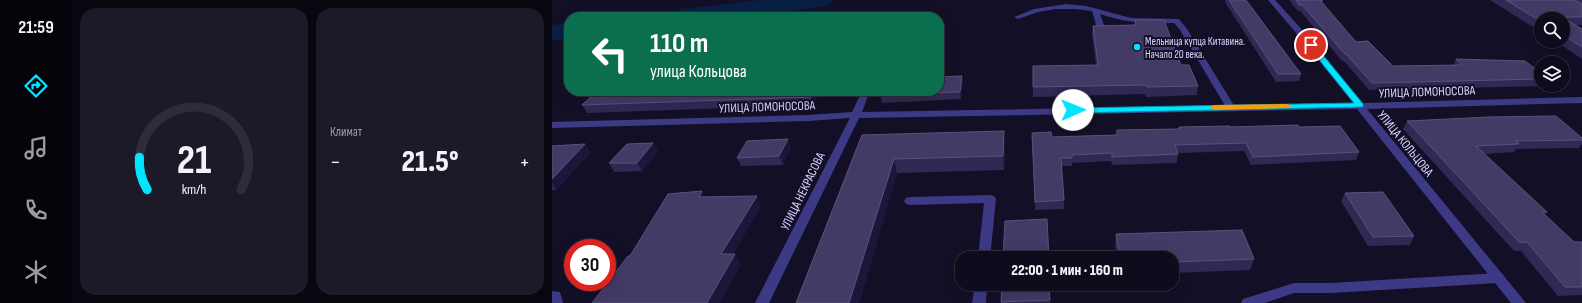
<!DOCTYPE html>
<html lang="ru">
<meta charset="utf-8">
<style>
:root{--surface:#0e0b1c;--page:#1c1929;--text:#f1f3f6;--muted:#9b9ba3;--line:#2e2b3b;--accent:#00e5ff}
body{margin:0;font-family:"Sofia Sans Condensed",sans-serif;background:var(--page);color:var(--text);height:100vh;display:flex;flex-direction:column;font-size:15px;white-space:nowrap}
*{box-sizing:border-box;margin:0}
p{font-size:13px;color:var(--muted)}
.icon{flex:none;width:22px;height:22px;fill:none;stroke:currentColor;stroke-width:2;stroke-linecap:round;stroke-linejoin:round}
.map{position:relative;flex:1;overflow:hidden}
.panel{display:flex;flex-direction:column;gap:8px;padding:8px;background:#08060f;width:480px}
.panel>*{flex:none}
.hud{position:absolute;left:12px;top:12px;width:380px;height:84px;border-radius:16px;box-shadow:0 4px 16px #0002,0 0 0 1px var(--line);background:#0b6e4f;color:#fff;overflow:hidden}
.controls{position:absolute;left:982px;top:12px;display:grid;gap:8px}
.controls a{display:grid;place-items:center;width:36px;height:36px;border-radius:50%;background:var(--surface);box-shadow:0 4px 16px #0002,0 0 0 1px var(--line);font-size:20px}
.speed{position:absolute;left:12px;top:239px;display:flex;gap:8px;font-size:20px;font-weight:700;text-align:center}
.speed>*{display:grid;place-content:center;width:52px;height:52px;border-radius:50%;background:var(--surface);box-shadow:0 4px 16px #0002,0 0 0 1px var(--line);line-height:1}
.speed .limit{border:6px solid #d22;background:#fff;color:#111}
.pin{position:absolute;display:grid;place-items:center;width:34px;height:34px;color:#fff;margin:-17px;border:2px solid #fff;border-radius:50%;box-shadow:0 1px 4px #0007}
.me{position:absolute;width:44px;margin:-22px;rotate:89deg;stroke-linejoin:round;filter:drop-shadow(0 0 3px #0008)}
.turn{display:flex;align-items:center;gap:14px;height:84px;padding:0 20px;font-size:18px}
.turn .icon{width:52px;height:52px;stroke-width:2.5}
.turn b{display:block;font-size:28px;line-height:34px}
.big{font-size:30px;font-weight:800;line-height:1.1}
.panel .tile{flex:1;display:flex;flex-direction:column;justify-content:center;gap:6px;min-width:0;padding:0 14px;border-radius:16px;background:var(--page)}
.panel .dial{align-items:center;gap:0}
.dial svg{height:104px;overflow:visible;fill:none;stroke:var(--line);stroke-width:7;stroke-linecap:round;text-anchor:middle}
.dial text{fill:var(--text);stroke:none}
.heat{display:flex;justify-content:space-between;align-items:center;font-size:22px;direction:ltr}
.panel .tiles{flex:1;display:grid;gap:8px;grid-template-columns:repeat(2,1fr)}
.trip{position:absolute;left:403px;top:251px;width:224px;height:40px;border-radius:16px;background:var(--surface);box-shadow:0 4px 16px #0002,0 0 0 1px var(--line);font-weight:800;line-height:40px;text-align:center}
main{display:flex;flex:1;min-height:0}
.tabs{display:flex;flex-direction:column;width:72px;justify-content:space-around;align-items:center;background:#06040b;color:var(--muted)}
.tabs .icon{width:28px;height:28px}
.tabs .active{color:var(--accent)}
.tabs b{font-size:18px;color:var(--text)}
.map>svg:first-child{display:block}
</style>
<main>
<nav class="tabs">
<b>21:59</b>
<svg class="icon active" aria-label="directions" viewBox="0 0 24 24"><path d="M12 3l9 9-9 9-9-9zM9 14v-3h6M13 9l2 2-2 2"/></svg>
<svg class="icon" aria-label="music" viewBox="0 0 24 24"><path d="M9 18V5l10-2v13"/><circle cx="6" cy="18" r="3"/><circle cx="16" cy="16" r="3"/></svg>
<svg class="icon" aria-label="phone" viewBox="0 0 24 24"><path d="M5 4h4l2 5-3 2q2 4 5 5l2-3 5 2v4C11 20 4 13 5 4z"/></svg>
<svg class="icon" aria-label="climate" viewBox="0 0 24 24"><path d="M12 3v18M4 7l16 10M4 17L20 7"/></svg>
</nav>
<section class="panel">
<div class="tiles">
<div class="tile dial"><svg viewBox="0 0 100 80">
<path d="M14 69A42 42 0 1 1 86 69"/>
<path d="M14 69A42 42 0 0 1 8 44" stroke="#00e5ff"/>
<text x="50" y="56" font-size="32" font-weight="700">21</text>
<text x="50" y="72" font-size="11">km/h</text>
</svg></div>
<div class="tile"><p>Климат</p>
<div class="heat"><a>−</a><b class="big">21.5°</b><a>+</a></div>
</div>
</div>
</section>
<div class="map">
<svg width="1030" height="303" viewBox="0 0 1030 303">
<rect width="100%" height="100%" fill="#130f26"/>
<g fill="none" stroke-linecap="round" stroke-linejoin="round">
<g fill="#0a1f44" fill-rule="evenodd">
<polygon points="209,0 281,0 277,5 269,7 191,17 118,17 122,12 131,9"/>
<polygon points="17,23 17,39 0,41 0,25"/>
</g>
<g fill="#3d3a85" fill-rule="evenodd">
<path d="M514 4 534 6 579 18 627 19 635 29 683 107 678 110 675 109 628 30 622 23C593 24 576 23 548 14L553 28 549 30 545 28 540 11 524 9H504L486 12 466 19 462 17 482 9Z"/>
<polygon points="438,195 442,196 444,199 438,258 426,258 432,203 358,205 354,204 352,201 354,198 358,197"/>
<polygon points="946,273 951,274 952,278 951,282 946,283 779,293 742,293 713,303 689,303 691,299 742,283 779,283"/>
<polygon points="423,284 435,284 434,303 420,303"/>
<polygon points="0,291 8,292 11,303 0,303"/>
</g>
<g fill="#3d3a85" fill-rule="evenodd">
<polygon points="716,0 723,0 762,43 811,103 1030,97 1030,103 815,109 974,303 959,303 805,109 307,118 217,303 203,303 298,118 256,121 0,128 0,122 256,115 300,112 310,91 318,91 310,112 801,103 756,47"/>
<polygon points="338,11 340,12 344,17 336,17 335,13"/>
</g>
</g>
<g fill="#312854">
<polygon points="674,0 694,0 749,74 747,81 724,82 673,2"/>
<polygon points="737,0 770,0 770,3 804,42 841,66 902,65 904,59 989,73 989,85 992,85 992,86 817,90 792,61 790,61 748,11 746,11"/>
<polygon points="938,0 1030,0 1030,25 1022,25 1030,29 1030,59 1003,41 1011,41 1011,19 989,19 989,32 985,30 988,25 979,26"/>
<polygon points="583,20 629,65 646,86 645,95 594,97 593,94 481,97 481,87 544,65 540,35 541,26 582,25"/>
<polygon points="411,84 409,99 330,103 328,95"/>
<polygon points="45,91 269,91 261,105 35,113 30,105"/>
<polygon points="855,121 1030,138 1030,144 1027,148 964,149 962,152 933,154 995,212 993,215 1022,242 1030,242 1030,295 1006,296 969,251 962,251 851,129"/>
<polygon points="627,127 747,127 807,152 804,160 699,165 692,151 626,153 626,154 625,163 560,165 559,161 520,163 520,166 509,166 512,200 512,209 483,210 480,133 500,137 564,135 565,130 627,129"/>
<polygon points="310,135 453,145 452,170 345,173 307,303 244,303"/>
<polygon points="0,146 38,153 4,190 0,190"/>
<polygon points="239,147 231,165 189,166 185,158"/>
<polygon points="106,151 90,171 62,172 57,163"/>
<polygon points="793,193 862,236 858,245 816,246 789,201"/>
<polygon points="564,234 702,259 698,270 620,273 620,258 565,258 563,246"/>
<polygon points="450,284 498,300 498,303 449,303"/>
</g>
<g fill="#1d163a">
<polygon points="410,76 411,84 409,99 408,92"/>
<polygon points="262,91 269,91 261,105 259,97"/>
<polygon points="452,131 453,145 452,170 451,156"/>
<polygon points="236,139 239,147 231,165 227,156"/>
<polygon points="101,143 106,151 90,171 85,163"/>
<polygon points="33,144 38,153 4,190 0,184 0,179"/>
<polygon points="342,159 345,173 307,303 297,303"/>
<polygon points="150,191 156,202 147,197"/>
<polygon points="205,196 209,207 175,265 169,254"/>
<polygon points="183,254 189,265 168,303 155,303"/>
</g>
<g fill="#433a66" stroke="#5a527e">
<polygon points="677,0 694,0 749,74 726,74"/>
<polygon points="744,0 771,0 768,0 804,42 816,41 841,66 910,65 904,59 973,61 989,73 989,79 820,83 794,54 793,54 750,5 747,5"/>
<polygon points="954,0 1022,0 1030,4 1030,17 1010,17 1030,29 1030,47 1011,35 1011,19 992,19 993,17 983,18"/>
<polygon points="583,20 612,20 629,65 637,65 646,86 595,87 594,85 481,87 481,66 546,65 541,26 584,25"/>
<polygon points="410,76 408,92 328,95 330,91 387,91 387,77"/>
<polygon points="45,91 262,91 259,97 30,105"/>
<polygon points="1004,116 1030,138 1030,140 963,141 967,144 924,146 995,212 990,212 1022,242 1030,242 1030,287 1013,287 975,242 968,243 855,121 937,117"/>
<polygon points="746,125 747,127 788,126 807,152 701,157 694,143 623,145 626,154 560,157 560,153 520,155 520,158 509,158 512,200 483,202 480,133 499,132 500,137 565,135 565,130 628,129 627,127 678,126 678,127"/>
<polygon points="452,131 451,156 342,159 297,303 244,303 310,135"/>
<polygon points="236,139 227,156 185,158 195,141"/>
<polygon points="101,143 85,163 57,163 75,144"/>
<polygon points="33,144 0,179 0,146"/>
<polygon points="150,191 147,197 205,196 169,254 183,254 155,303 40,303 76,256 78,256 116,194"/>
<polygon points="831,192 862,236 821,237 793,193"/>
<polygon points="495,219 497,258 451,258 453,221"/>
<polygon points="690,230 702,259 620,262 620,258 568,258 564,234"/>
<polygon points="450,284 497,284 498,300 449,302"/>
</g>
<polygon fill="#00e5ff" stroke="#0095a6" points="756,43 761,43 811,104 811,107 521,113 517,110 521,108 802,103 756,46"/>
<polygon fill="#f59e0b" points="735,104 739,106 738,108 662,110 658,107 662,105"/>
<circle fill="#00e5ff" stroke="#130f26" stroke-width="1.5" cx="585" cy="47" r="4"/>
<g text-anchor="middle" stroke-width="4" stroke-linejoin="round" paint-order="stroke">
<g font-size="11" fill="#d9d4ff" stroke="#130f26" text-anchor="start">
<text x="593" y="45">Мельница купца Китавина.<tspan x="593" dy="13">Начало 20 века.</tspan></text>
</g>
<g font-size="13" fill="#d9d4ff" stroke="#130f26">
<text transform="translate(875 91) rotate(-2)" y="5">УЛИЦА ЛОМОНОСОВА</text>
<text transform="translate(215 106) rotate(-2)" y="5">УЛИЦА ЛОМОНОСОВА</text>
<text transform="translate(854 143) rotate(51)" y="5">УЛИЦА КОЛЬЦОВА</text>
<text transform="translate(250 191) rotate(-64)" y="5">УЛИЦА НЕКРАСОВА</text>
</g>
</g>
</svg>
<div class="controls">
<a><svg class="icon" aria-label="search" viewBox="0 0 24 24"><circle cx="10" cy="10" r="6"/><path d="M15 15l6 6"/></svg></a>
<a><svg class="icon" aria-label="layers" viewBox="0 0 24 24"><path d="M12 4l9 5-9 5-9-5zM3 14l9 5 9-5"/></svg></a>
</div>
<div class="speed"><div class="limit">30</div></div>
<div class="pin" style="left:759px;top:45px;background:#d93025"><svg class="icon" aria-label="arrive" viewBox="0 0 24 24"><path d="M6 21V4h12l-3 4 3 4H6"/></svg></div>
<svg class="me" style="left:521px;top:110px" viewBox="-20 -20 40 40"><circle r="19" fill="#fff"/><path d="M0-13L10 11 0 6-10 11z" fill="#00e5ff"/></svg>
<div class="trip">22:00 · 1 мин · 160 m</div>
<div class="hud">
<div class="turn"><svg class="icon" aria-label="left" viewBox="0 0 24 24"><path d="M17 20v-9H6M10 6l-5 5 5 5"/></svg><div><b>110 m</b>улица Кольцова</div></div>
</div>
</div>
</main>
